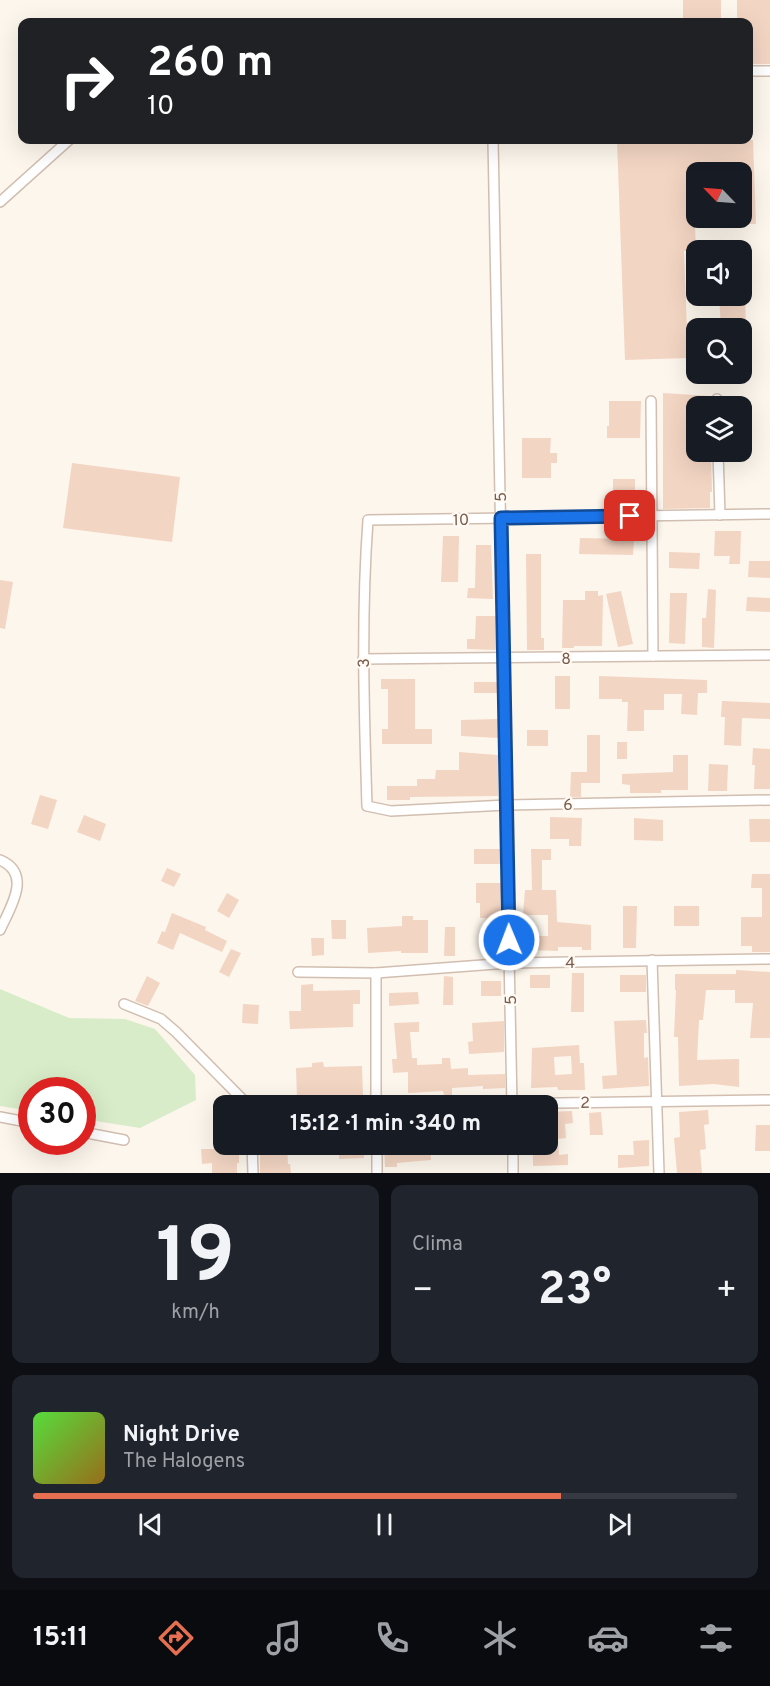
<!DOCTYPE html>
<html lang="es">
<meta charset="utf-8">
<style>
:root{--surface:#171b24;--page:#20242c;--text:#f1f3f6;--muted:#9ea1a6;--line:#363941;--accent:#e76f51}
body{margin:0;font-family:Overpass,sans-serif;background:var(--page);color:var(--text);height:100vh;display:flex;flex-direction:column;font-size:22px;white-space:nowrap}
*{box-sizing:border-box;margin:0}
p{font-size:20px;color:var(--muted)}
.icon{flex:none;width:33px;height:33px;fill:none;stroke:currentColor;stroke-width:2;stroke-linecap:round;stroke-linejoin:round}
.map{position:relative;height:1173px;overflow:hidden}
.details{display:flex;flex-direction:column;gap:12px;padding:12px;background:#0d0f14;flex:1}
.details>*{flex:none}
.banner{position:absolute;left:18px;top:18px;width:735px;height:126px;border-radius:12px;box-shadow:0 6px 24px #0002;background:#202124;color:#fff;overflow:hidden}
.needle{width:39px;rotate:295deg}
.buttons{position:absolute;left:686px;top:162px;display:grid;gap:12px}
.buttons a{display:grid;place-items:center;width:66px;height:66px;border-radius:12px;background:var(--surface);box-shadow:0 6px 24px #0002;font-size:30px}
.speed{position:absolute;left:18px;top:1077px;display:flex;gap:12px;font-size:30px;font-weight:700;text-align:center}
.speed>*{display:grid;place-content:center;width:78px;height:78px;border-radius:50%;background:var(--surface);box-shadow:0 6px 24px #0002;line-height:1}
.speed .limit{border:9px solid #d22;background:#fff;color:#111}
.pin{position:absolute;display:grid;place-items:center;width:51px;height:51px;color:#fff;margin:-26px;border-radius:12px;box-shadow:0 3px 9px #0006}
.me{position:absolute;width:66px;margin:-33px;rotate:359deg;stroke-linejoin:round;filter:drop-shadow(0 0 4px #0008)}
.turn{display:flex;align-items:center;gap:21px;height:126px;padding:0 30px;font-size:27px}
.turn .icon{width:78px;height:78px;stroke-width:2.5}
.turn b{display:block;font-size:42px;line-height:51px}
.big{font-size:45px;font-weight:700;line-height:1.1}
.details .widget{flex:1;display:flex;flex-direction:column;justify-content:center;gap:9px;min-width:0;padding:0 21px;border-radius:12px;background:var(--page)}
.details .dial{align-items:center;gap:0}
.dial b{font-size:78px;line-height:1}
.song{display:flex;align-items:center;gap:18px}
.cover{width:72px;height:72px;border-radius:9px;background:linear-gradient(135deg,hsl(110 70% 55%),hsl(40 70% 35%))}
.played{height:6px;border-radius:3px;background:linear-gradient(90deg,var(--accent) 75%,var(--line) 75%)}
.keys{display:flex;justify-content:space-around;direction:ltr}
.heat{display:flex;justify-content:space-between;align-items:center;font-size:33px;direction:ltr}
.details .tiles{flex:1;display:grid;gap:12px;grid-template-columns:1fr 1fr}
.widget:last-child{grid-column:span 2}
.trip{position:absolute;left:213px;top:1095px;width:345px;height:60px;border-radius:12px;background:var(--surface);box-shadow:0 6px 24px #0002;font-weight:700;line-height:60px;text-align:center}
.tab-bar{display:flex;height:96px;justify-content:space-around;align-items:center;background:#090b0e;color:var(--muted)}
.tab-bar .icon{width:42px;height:42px}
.tab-bar .active{color:var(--accent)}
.tab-bar b{font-size:27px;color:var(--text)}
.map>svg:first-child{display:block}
</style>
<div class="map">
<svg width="770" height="1173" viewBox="0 0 770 1173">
<rect width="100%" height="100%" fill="#fdf6ec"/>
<polygon fill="#d8ecc9" points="0,989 69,1018 125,1019 155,1029 195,1075 196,1100 140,1128 83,1119 82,1090 32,1090 31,1111 0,1106"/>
<g fill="#f3d5c3" fill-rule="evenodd">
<rect x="683" y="0" width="38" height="22"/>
<polygon points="737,0 770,0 770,64 748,64 748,22 737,22"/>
<polygon points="617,140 753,140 756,224 741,224 741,172 693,172 694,218 731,218 731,225 695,226 696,251 684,251 688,358 625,360"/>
<polygon points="719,296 745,296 746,328 721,328"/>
<polygon points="663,393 711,396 710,404 696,404 696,452 711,452 712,492 710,492 710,508 663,509"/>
<polygon points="609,401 641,401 640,438 607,438 607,426 609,426"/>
<polygon points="522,438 551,438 550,453 557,453 557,463 551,463 551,478 522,478"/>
<polygon points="72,463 180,477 172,542 63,528"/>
<rect x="613" y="479" width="22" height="12"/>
<polygon points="715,531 741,531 740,564 729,564 730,556 714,556"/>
<polygon points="443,536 459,536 458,582 441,582"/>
<polygon points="580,538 634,539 633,555 579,554"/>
<polygon points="476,545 491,545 493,599 467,598 468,588 475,588"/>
<polygon points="669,552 700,553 699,569 669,568"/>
<polygon points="526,554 541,554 541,638 544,638 544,650 527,650"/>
<polygon points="749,561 770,561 770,578 748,577"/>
<polygon points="0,580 13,582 5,629 0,628"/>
<polygon points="708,589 716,590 714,648 702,647 702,618 706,618"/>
<polygon points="585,591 598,591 598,596 603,595 602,646 574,646 574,648 562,648 563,600 585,600"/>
<polygon points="621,591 633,644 618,647 606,594"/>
<polygon points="670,593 687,593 685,644 669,643"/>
<polygon points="747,597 770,598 770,612 746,611"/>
<polygon points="476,616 496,616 496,650 467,649 467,639 475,639"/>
<rect x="555" y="676" width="15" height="33"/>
<polygon points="599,676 707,680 707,693 698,693 697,715 681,714 682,694 664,694 664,710 644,710 644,731 627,731 628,702 622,702 622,699 599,699"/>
<polygon points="381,679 415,679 415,729 432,729 432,744 382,744 382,729 388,729 388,689 381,689"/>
<rect x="474" y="682" width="23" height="11"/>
<polygon points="722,701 770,703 770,719 742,718 741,746 724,745 725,717 721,717"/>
<polygon points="498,719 498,738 461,736 461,720"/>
<rect x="527" y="730" width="21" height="16"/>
<polygon points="587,735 600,735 600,783 581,783 581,797 570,797 571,772 587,772"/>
<rect x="617" y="742" width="10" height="17"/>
<polygon points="753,748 770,749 770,789 754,789 755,765 752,765"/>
<polygon points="459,752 498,755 498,796 410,797 410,800 387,800 387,786 417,786 417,779 435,779 436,770 459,770"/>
<polygon points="673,755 688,755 688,790 661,790 661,793 630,793 630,785 622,784 622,774 673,772"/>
<polygon points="709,764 728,765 727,791 708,791"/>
<polygon points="40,795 57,800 48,829 31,824"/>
<polygon points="84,815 106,824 100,841 77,832"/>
<polygon points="550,817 582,818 581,846 569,846 569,839 550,839"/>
<polygon points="634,818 663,820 663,841 634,840"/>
<polygon points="749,819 770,819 770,842 750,842"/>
<rect x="474" y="849" width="26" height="15"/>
<polygon points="531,849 551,849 551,860 542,860 542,890 556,890 557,922 591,925 591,950 582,950 582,947 558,947 558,951 530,950 530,936 548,936 548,915 523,915 525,890 532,890"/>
<polygon points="167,868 181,874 174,887 161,881"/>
<polygon points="752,874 770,874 770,952 752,952 752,946 741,946 741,917 762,917 762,888 751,888"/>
<polygon points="476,883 501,883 500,924 501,924 502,952 486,952 486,918 480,918 480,903 476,903"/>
<polygon points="227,893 239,900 229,918 217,911"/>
<polygon points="623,906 637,906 636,948 623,948"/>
<rect x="674" y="906" width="25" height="20"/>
<polygon points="172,913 206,927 205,930 227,941 222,952 180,933 173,950 157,943 162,931 165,932"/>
<polygon points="402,916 413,916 413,920 428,920 428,953 401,953 401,951 368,953 367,928 402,926"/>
<polygon points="331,920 346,920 346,939 332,939"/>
<polygon points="445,927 455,927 455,956 444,956"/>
<polygon points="311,938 324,938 324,955 312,956"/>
<polygon points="231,949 241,953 229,977 219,972"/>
<polygon points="736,970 770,972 770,1038 750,1038 753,1003 735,1003 735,990 706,990 703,1020 699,1020 697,1060 739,1059 739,1087 714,1084 679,1086 678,1037 674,1037 676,990 675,990 675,974 736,974"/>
<polygon points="572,973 584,973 584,1012 571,1012"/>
<rect x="530" y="975" width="20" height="13"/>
<rect x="620" y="975" width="26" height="17"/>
<polygon points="147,976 160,983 148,1006 135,1001"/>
<polygon points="444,976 453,977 453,1005 443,1005"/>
<rect x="481" y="981" width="20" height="15"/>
<polygon points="313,984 313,991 360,990 360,1004 353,1004 353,1027 290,1029 289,1011 301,1011 301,985"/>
<polygon points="418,992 419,1004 389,1006 389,993"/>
<polygon points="243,1004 259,1005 258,1024 242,1023"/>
<polygon points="646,1020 647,1033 644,1033 644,1058 648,1057 649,1086 603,1089 602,1076 617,1075 614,1021"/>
<polygon points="504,1021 504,1052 469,1054 468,1042 473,1041 472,1023"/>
<polygon points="419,1022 419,1032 410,1032 412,1058 417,1058 417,1065 442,1064 442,1058 450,1058 451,1069 468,1068 468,1075 505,1074 505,1088 483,1089 483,1086 452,1088 452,1095 444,1095 443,1091 408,1093 408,1072 393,1073 392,1059 397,1059 394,1023"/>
<path d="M579 1045 580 1063H584L585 1090H558L557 1087 531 1088 532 1048ZM571 1056 572 1074 555 1075 554 1057Z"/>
<polygon points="323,1062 324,1067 362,1066 363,1096 297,1099 296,1068 312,1067 312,1063"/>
<polygon points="708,1110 709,1124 704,1125 706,1149 700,1150 702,1173 677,1173 674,1138 680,1137 679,1112"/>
<polygon points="572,1111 573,1123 565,1124 566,1138 558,1139 559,1155 568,1154 568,1165 533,1166 533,1144 548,1144 548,1112"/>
<polygon points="601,1112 603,1135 590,1135 589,1113"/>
<polygon points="756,1125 770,1125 770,1151 755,1151"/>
<polygon points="224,1128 224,1148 239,1148 239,1163 237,1163 237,1173 212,1173 212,1163 202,1164 201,1149 214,1149 213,1129"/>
<polygon points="649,1140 649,1166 618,1168 618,1155 634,1155 633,1141"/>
<polygon points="260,1144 287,1144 288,1164 290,1164 291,1173 260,1173"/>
<polygon points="384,1144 397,1144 397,1148 430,1145 431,1160 397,1163 397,1167 385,1167"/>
<polygon points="364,1148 364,1158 339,1159 339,1149"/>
</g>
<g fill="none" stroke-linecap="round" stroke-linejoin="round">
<defs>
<g id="minor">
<polyline points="748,71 770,71"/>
<polyline points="493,140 512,1106"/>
<polyline points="0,202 69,140"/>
<polyline points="717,399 717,406"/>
<polyline points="651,401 653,656"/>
<polyline points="718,452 720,515"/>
<path d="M770 514 368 520C361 616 364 711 367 806L391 811 506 805 770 800"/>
<polyline points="363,659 770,655"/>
<path d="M0 860C33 874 10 908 0 930"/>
<polyline points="652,960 659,1173"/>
<polyline points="298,972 376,973 509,963 770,959"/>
<polyline points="376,973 376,1106"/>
<polyline points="124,1004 161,1019 176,1032 249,1106"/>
<polyline points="364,1106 770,1100"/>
<polyline points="0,1117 32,1123"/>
<polyline points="82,1132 124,1140"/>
<polyline points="252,1144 253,1173"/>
<polyline points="377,1144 377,1173"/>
<polyline points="513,1144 513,1173"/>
</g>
</defs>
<use href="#minor" stroke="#d1beb0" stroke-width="12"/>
<use href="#minor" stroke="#fff" stroke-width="9"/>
</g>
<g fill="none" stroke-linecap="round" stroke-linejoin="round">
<defs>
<polyline id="route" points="509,940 501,518 630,516"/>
</defs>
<use href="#route" stroke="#114b97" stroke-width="15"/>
<use href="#route" stroke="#1a73e8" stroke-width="10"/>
</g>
<g text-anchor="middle" stroke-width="4.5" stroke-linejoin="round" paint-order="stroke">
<g font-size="16" fill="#7a5c4d" stroke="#fffaf3">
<text transform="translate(500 497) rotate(-91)" y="6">5</text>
<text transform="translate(461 519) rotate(-1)" y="6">10</text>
<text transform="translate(566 658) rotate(-1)" y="6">8</text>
<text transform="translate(363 663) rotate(-91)" y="6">3</text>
<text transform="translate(568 804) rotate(-1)" y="6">6</text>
<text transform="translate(570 962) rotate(-1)" y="6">4</text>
<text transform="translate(510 1000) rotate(-91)" y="6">5</text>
<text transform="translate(585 1102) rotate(-1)" y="6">2</text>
</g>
</g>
</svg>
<div class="buttons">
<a><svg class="needle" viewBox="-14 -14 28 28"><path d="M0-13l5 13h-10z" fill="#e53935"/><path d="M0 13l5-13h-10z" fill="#9ea1a6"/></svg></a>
<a><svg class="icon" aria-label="sound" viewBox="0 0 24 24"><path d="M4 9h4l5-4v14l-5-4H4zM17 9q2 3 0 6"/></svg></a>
<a><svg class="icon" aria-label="search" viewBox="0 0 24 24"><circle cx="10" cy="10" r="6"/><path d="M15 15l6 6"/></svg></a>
<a><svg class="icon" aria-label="layers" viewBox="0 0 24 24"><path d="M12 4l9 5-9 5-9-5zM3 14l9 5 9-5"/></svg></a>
</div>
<div class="speed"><div class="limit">30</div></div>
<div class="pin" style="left:630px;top:516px;background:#d93025"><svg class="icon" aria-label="arrive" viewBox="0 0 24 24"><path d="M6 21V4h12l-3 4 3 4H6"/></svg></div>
<svg class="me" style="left:509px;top:940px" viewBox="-20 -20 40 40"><circle r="17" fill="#1a73e8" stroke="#fff" stroke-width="3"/><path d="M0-11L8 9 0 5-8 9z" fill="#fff"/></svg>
<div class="trip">15:12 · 1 min · 340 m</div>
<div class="banner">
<div class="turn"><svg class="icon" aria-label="right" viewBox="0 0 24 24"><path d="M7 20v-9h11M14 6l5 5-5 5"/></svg><div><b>260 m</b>10</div></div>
</div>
</div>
<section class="details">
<div class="tiles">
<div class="widget dial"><b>19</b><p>km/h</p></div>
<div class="widget"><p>Clima</p>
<div class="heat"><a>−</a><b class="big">23°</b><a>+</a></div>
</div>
<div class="widget">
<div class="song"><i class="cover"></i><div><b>Night Drive</b><p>The Halogens</p></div></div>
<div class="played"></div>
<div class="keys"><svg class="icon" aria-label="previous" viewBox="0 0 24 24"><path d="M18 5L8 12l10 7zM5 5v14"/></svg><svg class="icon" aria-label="pause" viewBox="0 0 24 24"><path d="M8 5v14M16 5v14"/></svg><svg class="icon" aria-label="next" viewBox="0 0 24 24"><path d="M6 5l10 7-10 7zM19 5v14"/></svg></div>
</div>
</div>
</section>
<nav class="tab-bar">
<b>15:11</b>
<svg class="icon active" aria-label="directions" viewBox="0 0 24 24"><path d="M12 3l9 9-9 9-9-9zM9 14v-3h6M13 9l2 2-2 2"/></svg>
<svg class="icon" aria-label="music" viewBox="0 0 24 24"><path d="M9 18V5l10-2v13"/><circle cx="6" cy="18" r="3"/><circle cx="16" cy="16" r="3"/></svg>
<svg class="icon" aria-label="phone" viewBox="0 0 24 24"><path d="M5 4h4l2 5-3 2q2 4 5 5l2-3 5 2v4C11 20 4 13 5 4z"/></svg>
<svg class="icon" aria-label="climate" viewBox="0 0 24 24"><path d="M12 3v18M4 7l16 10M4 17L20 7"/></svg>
<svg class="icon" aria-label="car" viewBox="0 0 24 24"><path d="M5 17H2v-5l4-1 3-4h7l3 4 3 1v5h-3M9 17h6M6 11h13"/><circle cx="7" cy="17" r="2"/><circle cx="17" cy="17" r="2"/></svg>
<svg class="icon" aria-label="filters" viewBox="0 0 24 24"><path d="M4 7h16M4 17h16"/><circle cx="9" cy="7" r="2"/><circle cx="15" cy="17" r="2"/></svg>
</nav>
